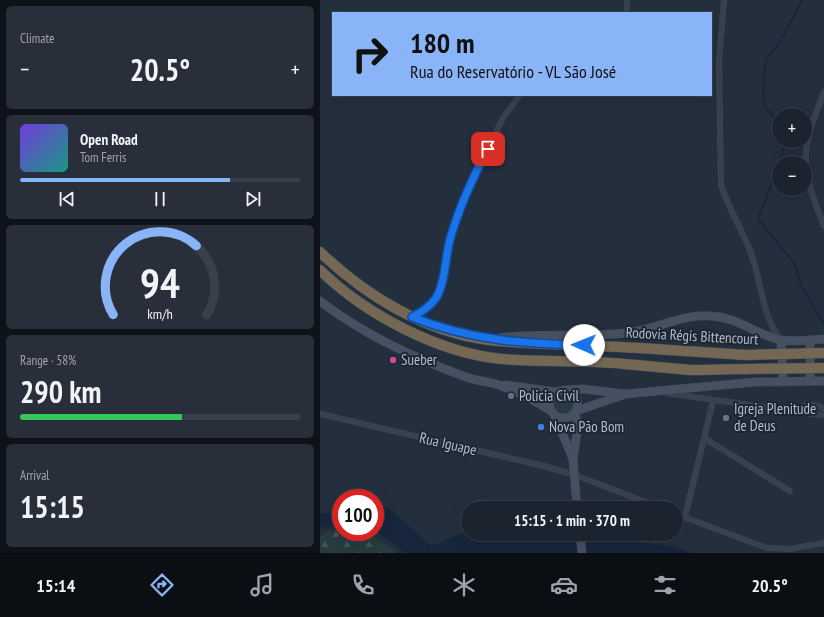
<!DOCTYPE html>
<meta charset="utf-8">
<style>
:root{--surface:#1b232e;--page:#282f3a;--text:#f1f3f6;--muted:#a0a4aa;--line:#39404a;--accent:#8ab4f8}
body{margin:0;font-family:"PT Sans Narrow",sans-serif;background:var(--page);color:var(--text);height:100vh;display:flex;flex-direction:column;font-size:15px;white-space:nowrap}
*{box-sizing:border-box;margin:0}
p{font-size:13px;color:var(--muted)}
.icon{flex:none;width:22px;height:22px;fill:none;stroke:currentColor;stroke-width:2;stroke-linecap:round;stroke-linejoin:round}
.map{position:relative;flex:1;overflow:hidden}
.drawer{display:flex;flex-direction:column;gap:6px;padding:6px;background:#0f1319;width:320px}
.drawer>*{flex:none}
.hud{position:absolute;left:12px;top:12px;width:380px;height:84px;border-radius:0px;box-shadow:0 4px 16px #0002,0 0 0 1px var(--line);background:#8ab4f8;color:#111;overflow:hidden}
.fabs{position:absolute;left:452px;top:108px;display:grid;gap:8px}
.fabs a{display:grid;place-items:center;width:40px;height:40px;border-radius:50%;background:var(--surface);box-shadow:0 4px 16px #0002,0 0 0 1px var(--line);font-size:20px}
.speed{position:absolute;left:12px;top:489px;display:flex;gap:8px;font-size:20px;font-weight:700;text-align:center}
.speed>*{display:grid;place-content:center;width:52px;height:52px;border-radius:50%;background:var(--surface);box-shadow:0 4px 16px #0002,0 0 0 1px var(--line);line-height:1}
.speed .limit{border:6px solid #d22;background:#fff;color:#111}
.pin{position:absolute;display:grid;place-items:center;width:34px;height:34px;color:#fff;margin:-17px;border-radius:8px;box-shadow:0 2px 6px #0006}
.me{position:absolute;width:44px;margin:-22px;rotate:271deg;stroke-linejoin:round;filter:drop-shadow(0 0 3px #0008)}
.turn{display:flex;align-items:center;gap:14px;height:84px;padding:0 12px;font-size:18px}
.turn .icon{width:52px;height:52px;stroke-width:2.5}
.turn b{display:block;font-size:28px;line-height:34px}
.big{font-size:30px;font-weight:800;line-height:1.1}
.drawer .tile{flex:1;display:flex;flex-direction:column;justify-content:center;gap:6px;min-width:0;padding:0 14px;border-radius:6px;background:var(--page)}
.drawer .dial{align-items:center;gap:0}
.dial svg{height:104px;overflow:visible;fill:none;stroke:var(--line);stroke-width:7;stroke-linecap:round;text-anchor:middle}
.dial text{fill:var(--text);stroke:none}
.song{display:flex;align-items:center;gap:12px}
.cover{width:48px;height:48px;border-radius:6px;background:linear-gradient(135deg,hsl(260 70% 55%),hsl(170 70% 35%))}
.played{height:4px;border-radius:2px;background:linear-gradient(90deg,var(--accent) 75%,var(--line) 75%)}
.keys{display:flex;justify-content:space-around;direction:ltr}
.heat{display:flex;justify-content:space-between;align-items:center;font-size:22px;direction:ltr}
.charge{height:6px;border-radius:3px;background:linear-gradient(90deg,#34c759 58%,var(--line) 0)}
.trip{position:absolute;left:141px;top:501px;width:222px;height:40px;border-radius:20px;background:var(--surface);box-shadow:0 4px 16px #0002,0 0 0 1px var(--line);font-weight:800;line-height:40px;text-align:center}
.tab-bar{display:flex;height:64px;justify-content:space-around;align-items:center;background:#0b0e12;color:var(--muted)}
.tab-bar .icon{width:28px;height:28px}
.tab-bar .on{color:var(--accent)}
.tab-bar b{font-size:18px;color:var(--text)}
main{display:flex;flex:1;min-height:0}
.map>svg:first-child{display:block}
</style>
<main>
<section class="drawer">
<div class="tile"><p>Climate</p>
<div class="heat"><a>−</a><b class="big">20.5°</b><a>+</a></div>
</div>
<div class="tile">
<div class="song"><i class="cover"></i><div><b>Open Road</b><p>Tom Ferris</p></div></div>
<div class="played"></div>
<div class="keys"><svg class="icon" aria-label="previous" viewBox="0 0 24 24"><path d="M18 5L8 12l10 7zM5 5v14"/></svg><svg class="icon" aria-label="pause" viewBox="0 0 24 24"><path d="M8 5v14M16 5v14"/></svg><svg class="icon" aria-label="next" viewBox="0 0 24 24"><path d="M6 5l10 7-10 7zM19 5v14"/></svg></div>
</div>
<div class="tile dial"><svg viewBox="0 0 100 80">
<path d="M14 69A42 42 0 1 1 86 69"/>
<path d="M14 69A42 42 0 0 1 78 16" stroke="#8ab4f8"/>
<text x="50" y="56" font-size="32" font-weight="700">94</text>
<text x="50" y="72" font-size="11">km/h</text>
</svg></div>
<div class="tile"><p>Range · 58%</p><b class="big">290 km</b><div class="charge"></div></div>
<div class="tile"><p>Arrival</p><b class="big">15:15</b></div>
</section>
<div class="map">
<svg width="504" height="553" viewBox="0 0 504 553">
<defs>
<pattern id="forest-firs" width="22" height="20" patternUnits="userSpaceOnUse"><rect width="22" height="20" fill="#263c3f"/><path d="M5 1l3.5 6h-7zM16 11l3.5 6h-7z" fill="#435659"/></pattern>
<pattern id="park-crowns" width="20" height="18" patternUnits="userSpaceOnUse"><rect width="20" height="18" fill="#263c3f"/><path d="M2 6a3 3 0 1 1 6 0M12 15a3 3 0 1 1 6 0" fill="none" stroke="#435659"/></pattern>
</defs>
<rect width="100%" height="100%" fill="#242f3e"/>
<polygon fill="url(#forest-firs)" points="21,530 21,532 48,532 77,553 0,553 0,536 8,531"/>
<path fill="url(#park-crowns)" d="M232 397C240 396 248 396 254 402L255 410 247 415C238 412 233 407 232 397Z"/>
<g fill="#17263c">
<polygon points="21,507 21,524 0,528 0,513 8,514"/>
<polygon points="55,507 69,508 111,546 142,533 291,534 327,543 354,547 372,553 85,553 55,530"/>
</g>
<g fill="none" stroke-linecap="round" stroke-linejoin="round">
<g stroke="#17263c" stroke-width="2">
<polyline points="459,123 445,107 443,89 446,60 460,42 482,0"/>
<polyline points="460,163 465,141"/>
<polyline points="459,165 438,219 474,263 483,289 504,324"/>
</g>
<defs>
<g id="street">
<polyline points="307,0 307,13"/>
<path d="M404 0 399 61 401 185C408 207 420 226 429 248 442 278 440 314 461 340"/>
<path d="M504 92C496 114 484 139 486 164 487 184 497 207 504 226"/>
<polyline points="92,317 111,304 117,297 121,286 130,237 147,191 183,118 200,95"/>
<polyline points="346,393 501,415"/>
<path d="M473 411C484 405 494 402 504 409"/>
<polyline points="0,414 224,466 255,475 341,508"/>
<polyline points="384,438 470,491"/>
<polyline points="356,514 447,548 470,549 504,543"/>
<polyline points="365,517 393,401"/>
</g>
<g id="secondary">
<path d="M0 301C44 335 94 358 146 377 156 381 166 381 176 384 196 391 214 400 231 411"/>
<path d="M179 338C223 332 269 339 313 332 339 328 363 314 390 316 419 317 435 335 461 340 475 342 491 340 504 339"/>
<polyline points="461,340 463,382"/>
<polyline points="490,381 490,340"/>
<polyline points="185,385 236,392"/>
<path d="M250 391 257 400C259 412 252 419 240 418 230 413 227 406 232 396L236 392 245 390 263 389 305 394 435 382 504 381"/>
<polyline points="256,411 303,395"/>
<polyline points="235,416 253,459 257,508"/>
<polyline points="253,459 258,426 255,413"/>
<polyline points="260,534 262,553"/>
</g>
<g id="highway">
<path d="M0 252C46 296 105 332 169 340 206 344 242 344 278 346 328 348 377 352 427 355"/>
<path d="M0 270C45 314 118 353 182 359 213 362 244 360 275 362 307 363 339 368 371 370 389 370 408 369 426 369"/>
</g>
</defs>
<use href="#street" stroke="#414a57" stroke-width="6"/>
<use href="#secondary" stroke="#414a57" stroke-width="9"/>
<use href="#highway" stroke="#434c59" stroke-width="11"/>
<use href="#street" stroke="#38414e" stroke-width="5.5"/>
<use href="#secondary" stroke="#465061" stroke-width="8"/>
<use href="#highway" stroke="#746855" stroke-width="10"/>
<defs>
<g id="highway-bridge">
<polyline points="427,355 504,353"/>
<polyline points="426,369 504,368"/>
</g>
</defs>
<use href="#highway-bridge" stroke="#434c59" stroke-width="11" stroke-linecap="butt"/>
<use href="#highway-bridge" stroke="#746855" stroke-width="10"/>
</g>
<g fill="none" stroke-linecap="round" stroke-linejoin="round">
<defs>
<path id="route" d="M168 149C153 177 140 205 131 236 125 254 126 282 116 298 110 307 101 312 92 317 149 340 203 344 264 345"/>
</defs>
<use href="#route" stroke="#114b97" stroke-width="10"/>
<use href="#route" stroke="#1a73e8" stroke-width="7"/>
</g>
<circle fill="#d1479c" stroke="#1d2633" stroke-width="1.5" cx="73" cy="360" r="4"/>
<circle fill="#5c6f8a" stroke="#1d2633" stroke-width="1.5" cx="191" cy="396" r="4"/>
<circle fill="#6b7280" stroke="#1d2633" stroke-width="1.5" cx="406" cy="418" r="4"/>
<circle fill="#3f7fe0" stroke="#1d2633" stroke-width="1.5" cx="221" cy="427" r="4"/>
<g text-anchor="middle" stroke-width="4" stroke-linejoin="round" paint-order="stroke">
<g font-size="15" fill="#b4bcc9" stroke="#1d2633">
<text transform="translate(372 336) rotate(3)" y="5">Rodovia Régis Bittencourt</text>
<text transform="translate(128 444) rotate(13)" y="5">Rua Iguape</text>
</g>
<g font-size="15" fill="#b4bcc9" stroke="#1d2633" text-anchor="start">
<text x="81" y="365">Sueber</text>
<text x="199" y="401">Policia Civil</text>
<text x="414" y="414">Igreja Plenitude<tspan x="414" dy="17">de Deus</tspan></text>
<text x="229" y="432">Nova Pão Bom</text>
</g>
</g>
</svg>
<div class="fabs">
<a>+</a>
<a>−</a>
</div>
<div class="speed"><div class="limit">100</div></div>
<div class="pin" style="left:168px;top:149px;background:#d93025"><svg class="icon" aria-label="arrive" viewBox="0 0 24 24"><path d="M6 21V4h12l-3 4 3 4H6"/></svg></div>
<svg class="me" style="left:264px;top:345px" viewBox="-20 -20 40 40"><circle r="19" fill="#fff"/><path d="M0-13L10 11 0 6-10 11z" fill="#1a73e8"/></svg>
<div class="trip">15:15 · 1 min · 370 m</div>
<div class="hud">
<div class="turn"><svg class="icon" aria-label="right" viewBox="0 0 24 24"><path d="M7 20v-9h11M14 6l5 5-5 5"/></svg><div><b>180 m</b>Rua do Reservatório - VL São José</div></div>
</div>
</div>
</main>
<nav class="tab-bar">
<b>15:14</b>
<svg class="icon on" aria-label="directions" viewBox="0 0 24 24"><path d="M12 3l9 9-9 9-9-9zM9 14v-3h6M13 9l2 2-2 2"/></svg>
<svg class="icon" aria-label="music" viewBox="0 0 24 24"><path d="M9 18V5l10-2v13"/><circle cx="6" cy="18" r="3"/><circle cx="16" cy="16" r="3"/></svg>
<svg class="icon" aria-label="phone" viewBox="0 0 24 24"><path d="M5 4h4l2 5-3 2q2 4 5 5l2-3 5 2v4C11 20 4 13 5 4z"/></svg>
<svg class="icon" aria-label="climate" viewBox="0 0 24 24"><path d="M12 3v18M4 7l16 10M4 17L20 7"/></svg>
<svg class="icon" aria-label="car" viewBox="0 0 24 24"><path d="M5 17H2v-5l4-1 3-4h7l3 4 3 1v5h-3M9 17h6M6 11h13"/><circle cx="7" cy="17" r="2"/><circle cx="17" cy="17" r="2"/></svg>
<svg class="icon" aria-label="filters" viewBox="0 0 24 24"><path d="M4 7h16M4 17h16"/><circle cx="9" cy="7" r="2"/><circle cx="15" cy="17" r="2"/></svg>
<b>20.5°</b>
</nav>
